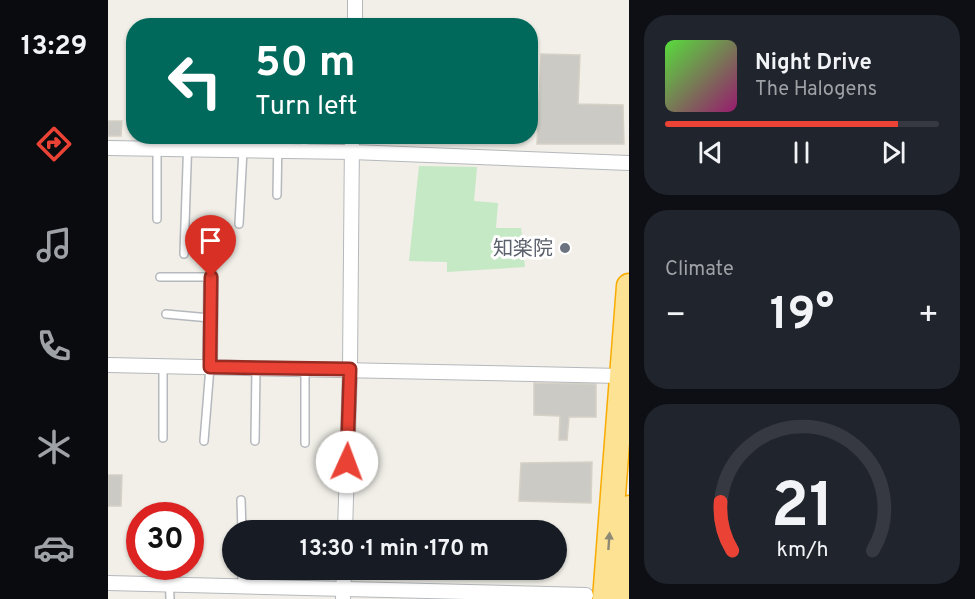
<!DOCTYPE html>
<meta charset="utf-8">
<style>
:root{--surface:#171b24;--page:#20242c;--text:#f1f3f6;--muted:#9ea1a6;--line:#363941;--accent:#ea4335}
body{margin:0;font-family:Overpass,"Noto Sans JP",sans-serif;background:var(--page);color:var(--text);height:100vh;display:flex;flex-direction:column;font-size:22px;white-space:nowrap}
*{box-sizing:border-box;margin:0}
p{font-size:20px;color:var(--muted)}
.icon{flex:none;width:33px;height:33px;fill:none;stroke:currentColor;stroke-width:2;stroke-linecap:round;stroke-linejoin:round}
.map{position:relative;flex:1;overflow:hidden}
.panel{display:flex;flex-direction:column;gap:15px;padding:15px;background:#0d0f14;width:346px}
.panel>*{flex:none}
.top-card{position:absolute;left:18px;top:18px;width:412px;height:126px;border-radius:24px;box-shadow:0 2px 4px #0004;background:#00695c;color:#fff;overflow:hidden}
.speed{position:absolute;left:18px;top:502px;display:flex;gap:12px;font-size:30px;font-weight:700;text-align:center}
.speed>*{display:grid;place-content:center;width:78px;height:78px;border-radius:50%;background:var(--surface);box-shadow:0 2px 4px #0004;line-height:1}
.speed .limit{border:9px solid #d22;background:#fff;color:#111}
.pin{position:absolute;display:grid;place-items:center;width:51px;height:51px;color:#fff;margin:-62px -26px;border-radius:50% 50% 50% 0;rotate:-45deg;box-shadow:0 0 6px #0007}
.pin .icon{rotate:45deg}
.me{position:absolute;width:66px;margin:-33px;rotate:2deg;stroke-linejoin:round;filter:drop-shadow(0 0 4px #0008)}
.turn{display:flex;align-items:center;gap:21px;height:126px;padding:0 30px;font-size:27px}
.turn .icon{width:78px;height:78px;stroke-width:2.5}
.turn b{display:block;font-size:42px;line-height:51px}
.big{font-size:45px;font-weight:700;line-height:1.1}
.panel .card{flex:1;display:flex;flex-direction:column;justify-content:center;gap:9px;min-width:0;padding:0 21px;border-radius:24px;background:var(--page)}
.panel .dial{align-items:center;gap:0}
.dial svg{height:156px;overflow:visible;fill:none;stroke:var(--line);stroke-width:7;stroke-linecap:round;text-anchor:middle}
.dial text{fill:var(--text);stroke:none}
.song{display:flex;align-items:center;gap:18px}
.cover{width:72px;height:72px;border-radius:9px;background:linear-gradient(135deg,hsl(110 70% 55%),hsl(320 70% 35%))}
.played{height:6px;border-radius:3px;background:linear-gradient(90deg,var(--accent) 85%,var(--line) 85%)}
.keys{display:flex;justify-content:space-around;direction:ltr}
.heat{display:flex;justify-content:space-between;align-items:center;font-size:33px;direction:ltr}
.trip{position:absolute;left:114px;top:520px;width:345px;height:60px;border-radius:30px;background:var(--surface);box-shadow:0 2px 4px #0004;font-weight:700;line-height:60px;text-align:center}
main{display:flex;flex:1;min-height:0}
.tab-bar{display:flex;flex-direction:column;width:108px;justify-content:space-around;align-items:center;background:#090b0e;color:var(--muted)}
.tab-bar .icon{width:42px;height:42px}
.tab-bar .selected{color:var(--accent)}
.tab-bar b{font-size:27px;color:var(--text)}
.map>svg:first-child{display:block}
</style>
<main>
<nav class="tab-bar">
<b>13:29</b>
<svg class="icon selected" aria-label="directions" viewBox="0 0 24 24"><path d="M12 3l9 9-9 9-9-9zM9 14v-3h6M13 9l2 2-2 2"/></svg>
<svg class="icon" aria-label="music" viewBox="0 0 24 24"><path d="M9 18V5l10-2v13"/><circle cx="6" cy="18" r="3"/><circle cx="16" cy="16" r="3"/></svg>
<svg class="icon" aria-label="phone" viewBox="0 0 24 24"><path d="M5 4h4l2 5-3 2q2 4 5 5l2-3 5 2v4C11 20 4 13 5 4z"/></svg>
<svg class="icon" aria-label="climate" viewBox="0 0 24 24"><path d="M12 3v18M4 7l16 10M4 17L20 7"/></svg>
<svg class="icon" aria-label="car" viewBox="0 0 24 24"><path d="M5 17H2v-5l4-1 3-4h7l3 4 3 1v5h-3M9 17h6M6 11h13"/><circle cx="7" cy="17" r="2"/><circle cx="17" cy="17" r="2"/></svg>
</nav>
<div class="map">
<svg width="521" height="599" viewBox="0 0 521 599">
<rect width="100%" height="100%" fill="#f1efe8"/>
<polygon fill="#c5e8c5" points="311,166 369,167 366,201 390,203 388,228 413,228 417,267 339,272 339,262 301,261"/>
<g fill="#cccac5" stroke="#d6d1c6" stroke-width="1.5">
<polygon points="433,54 472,55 470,104 515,105 516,144 429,144"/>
<polygon points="0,121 14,121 13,136 0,136"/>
<polygon points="426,383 488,384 488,417 461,417 459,440 451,440 452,416 426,415"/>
<polygon points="484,462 483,503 411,501 413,463"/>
<polygon points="0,475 14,475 13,506 0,506"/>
</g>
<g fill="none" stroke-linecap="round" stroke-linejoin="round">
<defs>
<g id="lane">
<polyline points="196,136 196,152"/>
<polyline points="169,195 170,136"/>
<polyline points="49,219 49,149"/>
<polyline points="131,224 135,150"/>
<polyline points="76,254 80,136"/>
<polyline points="52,277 103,277"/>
<polyline points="58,314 102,318"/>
<polyline points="55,438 55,366"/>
<polyline points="96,441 102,367"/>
<polyline points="147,441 148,368"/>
<polyline points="197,443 197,369"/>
<polyline points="133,500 134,531"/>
<polyline points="61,516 61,508"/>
<polyline points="61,567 62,599"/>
<polyline points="134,570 134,586"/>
</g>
<g id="street">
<polyline points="247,26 247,0"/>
<polyline points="0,148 244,152 521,163"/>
<polyline points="0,365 513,376"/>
<polyline points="102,367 103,277"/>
<polyline points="237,531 242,369 244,136"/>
<polyline points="0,583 478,595"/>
<polyline points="235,599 236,570"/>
</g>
<g id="highway">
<polyline points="497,599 521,286"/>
<polyline points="514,599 521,508"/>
</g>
</defs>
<use href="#lane" stroke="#b5b8bc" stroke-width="10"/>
<use href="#street" stroke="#b5b8bc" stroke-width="16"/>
<use href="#highway" stroke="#f9ab00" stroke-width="27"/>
<use href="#lane" stroke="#fff" stroke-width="7"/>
<use href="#street" stroke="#fff" stroke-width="14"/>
<use href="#highway" stroke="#fde293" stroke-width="24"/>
</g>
<defs><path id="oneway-solid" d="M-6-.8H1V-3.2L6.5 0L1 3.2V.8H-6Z" transform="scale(1.5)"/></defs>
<use fill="#8e8975" href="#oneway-solid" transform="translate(501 541) rotate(-86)"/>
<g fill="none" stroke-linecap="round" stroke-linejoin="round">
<defs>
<polyline id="route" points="103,277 102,367 242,369 239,462"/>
</defs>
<use href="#route" stroke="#982c22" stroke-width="15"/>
<use href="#route" stroke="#ea4335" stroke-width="10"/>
</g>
<circle fill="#6b7280" stroke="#fff" stroke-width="2" cx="457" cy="248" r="6"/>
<g text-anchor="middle" stroke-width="6" stroke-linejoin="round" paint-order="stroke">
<g font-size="20" fill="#5b616d" stroke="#fff" text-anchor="end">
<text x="445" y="255">知楽院</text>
</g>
</g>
</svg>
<div class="speed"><div class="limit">30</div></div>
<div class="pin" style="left:103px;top:277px;background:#d93025"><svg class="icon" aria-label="arrive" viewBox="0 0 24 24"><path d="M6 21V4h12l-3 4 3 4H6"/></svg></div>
<svg class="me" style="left:239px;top:462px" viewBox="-20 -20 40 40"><circle r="19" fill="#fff"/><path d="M0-13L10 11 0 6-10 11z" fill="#ea4335"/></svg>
<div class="trip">13:30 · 1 min · 170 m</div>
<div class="top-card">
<div class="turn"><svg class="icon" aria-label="left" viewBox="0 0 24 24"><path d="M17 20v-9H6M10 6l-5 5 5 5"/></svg><div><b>50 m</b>Turn left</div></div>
</div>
</div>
<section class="panel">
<div class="card">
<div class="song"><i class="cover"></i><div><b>Night Drive</b><p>The Halogens</p></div></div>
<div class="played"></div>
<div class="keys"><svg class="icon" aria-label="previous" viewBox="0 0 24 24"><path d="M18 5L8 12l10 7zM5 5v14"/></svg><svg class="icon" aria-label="pause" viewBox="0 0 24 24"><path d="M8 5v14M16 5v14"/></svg><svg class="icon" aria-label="next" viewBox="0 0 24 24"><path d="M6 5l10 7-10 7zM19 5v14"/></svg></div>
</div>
<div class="card"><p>Climate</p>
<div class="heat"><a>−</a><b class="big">19°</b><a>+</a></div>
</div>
<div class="card dial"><svg viewBox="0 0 100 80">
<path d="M14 69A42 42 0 1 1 86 69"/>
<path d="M14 69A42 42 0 0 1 8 44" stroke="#ea4335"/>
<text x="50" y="56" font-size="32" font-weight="700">21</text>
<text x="50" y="72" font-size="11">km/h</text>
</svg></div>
</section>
</main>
